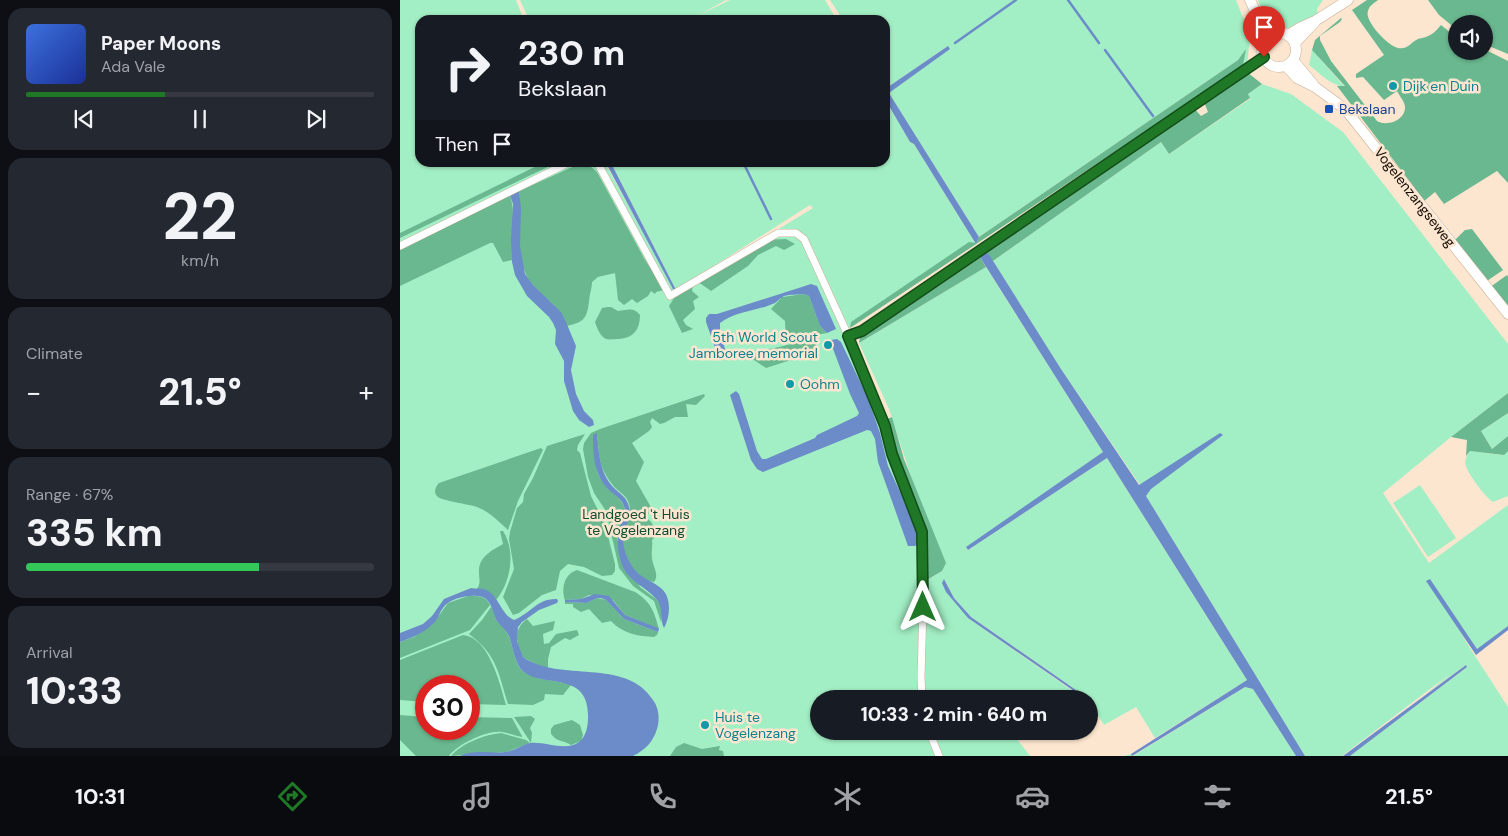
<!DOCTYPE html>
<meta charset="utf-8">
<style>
:root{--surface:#171b24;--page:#242831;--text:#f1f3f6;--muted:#9ea1a6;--line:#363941;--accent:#1e7826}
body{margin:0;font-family:"DM Sans",sans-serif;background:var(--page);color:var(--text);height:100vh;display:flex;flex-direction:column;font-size:19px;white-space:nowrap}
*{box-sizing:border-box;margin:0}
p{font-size:16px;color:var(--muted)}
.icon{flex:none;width:28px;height:28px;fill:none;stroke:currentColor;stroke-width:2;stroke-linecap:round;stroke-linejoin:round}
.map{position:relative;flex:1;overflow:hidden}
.details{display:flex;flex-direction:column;gap:8px;padding:8px;background:#0d0f14;width:400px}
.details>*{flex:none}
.guide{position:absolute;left:15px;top:15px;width:475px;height:152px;border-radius:15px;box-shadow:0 1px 4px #0004;background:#171b24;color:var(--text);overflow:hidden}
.tools{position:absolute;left:1048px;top:15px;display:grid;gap:10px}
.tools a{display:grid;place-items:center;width:45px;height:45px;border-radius:50%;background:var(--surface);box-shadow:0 1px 4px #0004;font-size:25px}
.speed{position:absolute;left:15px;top:675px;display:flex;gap:10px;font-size:25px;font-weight:700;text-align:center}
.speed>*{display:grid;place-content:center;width:65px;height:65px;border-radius:50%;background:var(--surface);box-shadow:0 1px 4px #0004;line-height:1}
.speed .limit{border:8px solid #d22;background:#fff;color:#111}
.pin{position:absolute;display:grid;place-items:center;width:42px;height:42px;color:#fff;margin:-51px -21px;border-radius:50% 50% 50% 0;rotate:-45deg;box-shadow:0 0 5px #0007}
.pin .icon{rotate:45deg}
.me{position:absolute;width:55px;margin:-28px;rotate:0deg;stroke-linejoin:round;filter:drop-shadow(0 0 4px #0008)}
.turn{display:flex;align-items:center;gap:18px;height:105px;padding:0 20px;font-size:22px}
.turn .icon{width:65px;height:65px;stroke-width:2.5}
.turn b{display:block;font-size:35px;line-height:42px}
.then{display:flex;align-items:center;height:48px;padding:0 20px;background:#0003;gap:10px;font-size:19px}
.big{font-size:38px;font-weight:800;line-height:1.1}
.details .card{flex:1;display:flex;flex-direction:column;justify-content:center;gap:8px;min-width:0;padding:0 18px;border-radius:15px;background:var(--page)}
.details .dial{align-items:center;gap:0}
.dial b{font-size:65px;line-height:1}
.song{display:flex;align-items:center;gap:15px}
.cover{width:60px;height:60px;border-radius:8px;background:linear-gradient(135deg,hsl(220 70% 55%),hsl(230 70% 35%))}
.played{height:5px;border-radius:2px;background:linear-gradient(90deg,var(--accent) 40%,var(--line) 40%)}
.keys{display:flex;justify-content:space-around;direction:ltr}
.heat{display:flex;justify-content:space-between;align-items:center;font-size:28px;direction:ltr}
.charge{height:8px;border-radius:4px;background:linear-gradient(90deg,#34c759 67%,var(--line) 0)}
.trip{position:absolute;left:410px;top:690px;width:288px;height:50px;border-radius:25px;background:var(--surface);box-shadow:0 1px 4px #0004;font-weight:800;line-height:50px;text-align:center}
.dock{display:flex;height:80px;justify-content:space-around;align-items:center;background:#090b0e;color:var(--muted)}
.dock .icon{width:35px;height:35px}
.dock .selected{color:var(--accent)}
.dock b{font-size:22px;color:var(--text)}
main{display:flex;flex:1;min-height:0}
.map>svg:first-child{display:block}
</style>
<main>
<section class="details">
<div class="card">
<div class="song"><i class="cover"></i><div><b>Paper Moons</b><p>Ada Vale</p></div></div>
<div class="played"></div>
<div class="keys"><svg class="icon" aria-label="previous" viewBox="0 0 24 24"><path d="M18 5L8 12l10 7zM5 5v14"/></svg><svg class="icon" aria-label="pause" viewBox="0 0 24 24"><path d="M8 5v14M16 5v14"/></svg><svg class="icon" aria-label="next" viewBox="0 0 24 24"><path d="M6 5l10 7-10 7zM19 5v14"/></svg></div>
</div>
<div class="card dial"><b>22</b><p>km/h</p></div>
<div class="card"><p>Climate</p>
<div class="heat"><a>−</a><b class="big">21.5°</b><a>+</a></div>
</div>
<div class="card"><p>Range · 67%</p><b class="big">335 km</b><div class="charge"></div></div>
<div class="card"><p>Arrival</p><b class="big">10:33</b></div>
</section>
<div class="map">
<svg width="1108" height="756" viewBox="0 0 1108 756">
<rect width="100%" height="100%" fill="#fce6d0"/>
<g fill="#a3efc5" fill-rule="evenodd">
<path d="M0 0H116L124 20H20V162L205 163 276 292 413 208 410 205 276 290 211 163 485 162V99L510 142 514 144 576 244 451 324 450 328 447 326 441 330 451 350 481 425 488 454 519 533 521 699H419V731H527L537 756H0ZM26 686H69V729H26Z"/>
<polygon points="120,0 326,0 299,15 330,0 425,0 437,20 129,20"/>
<polygon points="430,0 836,0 850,35 847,66 843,65 845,51 838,60 579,237 489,93 549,49 548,46 485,89 485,20 443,20"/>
<path d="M858 0H923L917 9 918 14C888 31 872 40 858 0Z"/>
<path d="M912 50 945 87C930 85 921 74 909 65Z"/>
<polygon points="862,84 891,94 943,132 1108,344 1108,393 1051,437 983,493 1029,563 1108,505 1108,626 1077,649 1029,579 1068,645 1108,707 1108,756 950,756 1067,667 1066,665 1027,693 1051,673 942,756 905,756 746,496 751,489 740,485 661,369 593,261 761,142 769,154 850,99 848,94"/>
<path d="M586 267 703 452 566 548 568 550 707 458 847 680 755 738 736 707 704 725 685 695 677 699H524L525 581 542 571 489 409 459 343ZM545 580 554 598 571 617 676 690 673 691 568 618 546 591Z"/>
<polygon points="1108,413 1108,436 1092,449 1081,431"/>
<path d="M1070 451 1103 455 1108 451V496L1093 502C1086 498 1068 474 1066 466 1064 460 1067 455 1070 451Z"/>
<polygon points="1020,485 1056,538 1028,557 993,503"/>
<polygon points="845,687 853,689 896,756 724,756 731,754 733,756"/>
<polygon points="531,731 628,731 617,739 630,756 541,756"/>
</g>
<g fill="#6ab88f">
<path d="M967 0H978C974 3 969 6 968 11 964 21 988 46 998 48 1008 50 1011 42 1018 39 1020 38 1024 38 1026 37 1032 35 1037 30 1041 25L1056 37V51H1084V49L1108 61V183L1097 171 1044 204 1035 192 1023 202 1014 187 937 86H945L912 50 915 40 941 18 942 19 940 22 920 36V40L931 61 977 121C988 127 1006 120 1005 106 1004 101 999 95 997 91L984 100 963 77 956 78V74L984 55 952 10Z"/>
<polygon points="1028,0 1108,0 1108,54 1084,44 1084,24 1056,24 1056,29 1039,15"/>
<polygon points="846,49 843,65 809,89 450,328 451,322 569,242 576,243 579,237 838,60"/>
<polygon points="847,72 862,84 848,94 850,98 769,154 761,142 593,261 584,250 794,108 801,116 808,112 804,102"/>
<polygon points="145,162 156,163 0,238 0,233"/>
<path d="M179 164C187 164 191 166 197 172L244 258 264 290 256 292 255 294 251 291 248 296 237 303 232 299 224 305 218 300 215 273 198 277 192 282C192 286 191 290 190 294 187 314 189 322 166 326 164 305 132 293 125 272 115 246 122 218 119 191Z"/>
<path d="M110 195C116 213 111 241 112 260L103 262 93 243H90L0 286V249Z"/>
<polygon points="1072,229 1103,270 1081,285 1055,240 1065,230"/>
<polygon points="386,239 395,244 384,250 376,246 358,255 348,266 311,291 294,279 360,240"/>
<polygon points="578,254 586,267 459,343 460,337 494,311"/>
<polygon points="1107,275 1108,277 1108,318 1086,290"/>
<polygon points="293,285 292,291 299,297 293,301 295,309 283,320 286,325 293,329 282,333 269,306 274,298"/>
<polygon points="404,294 409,296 420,326 427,333 386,340 385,321 371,309 382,297"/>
<path d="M207 307H211L218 311C228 310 233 307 240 315 240 330 233 338 219 339 215 339 209 340 206 339 200 336 197 328 195 322L202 308Z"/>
<polygon points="404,341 416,341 416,352 366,368 348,356 362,351"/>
<polygon points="1108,393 1108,413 1081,431 1092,449 1108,436 1108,451 1104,455 1070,451 1066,456 1067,440 1051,437"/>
<path d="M304 394 305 396 296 405 286 404 288 417H275L264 423 260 424 252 418 250 422 252 427 249 431 232 443 244 462 236 481 252 509 246 517 252 523 256 536 252 540C253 546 251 551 252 557 252 566 260 574 254 582 235 579 220 553 223 535 225 521 234 516 228 501 225 494 216 490 212 484 197 464 200 456 197 434 197 447 193 464 199 476 205 489 223 497 225 510 226 519 219 531 217 540L240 587 256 599 261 606 262 615 261 622 254 601 233 586 219 568 206 511 194 493 188 477 183 449 184 443 191 433 200 429Z"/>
<polygon points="492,417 504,459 546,563 542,571 525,581 526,540 525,532 495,453 485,420"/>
<polygon points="185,434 178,445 177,450 180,453 191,496 205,524 215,564 215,571 212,575 202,576 184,567 168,564 160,571 156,590 142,595 119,613 113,615 103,597 114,569 109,539 110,532 117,508 123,502 124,494 133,478 147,446"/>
<path d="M141 448 143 450 118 501 108 530C98 521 90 512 77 507 68 504 44 501 38 497 33 493 35 487 39 483Z"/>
<path d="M100 531H103C116 551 111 582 96 600L83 589H77C81 583 79 579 79 573 78 557 91 551 103 544Z"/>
<path d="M177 570 235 592C251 602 254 611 259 629L225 615 213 600 189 595 181 599 165 600C161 589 164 574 177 570Z"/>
<path d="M68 596C78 596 85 595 90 605L70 630 0 658V642L14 637 32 625 48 603Z"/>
<path d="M197 598 206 600 224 619 258 632 257 635 254 637C238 636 223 634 211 621L202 623 189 609 181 612 173 607V604H165V602L187 603Z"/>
<path d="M91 607C94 611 95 617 97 621 100 625 105 628 107 633 115 646 112 666 127 674 141 681 157 680 171 685L163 695 145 694 144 700 133 705 108 704C98 672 97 655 69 634L82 620Z"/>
<path d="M127 619 133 626 155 621 153 630 143 634 144 644 149 643 156 634 177 630 179 635 170 640 165 638 151 647 148 659V668L137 665 123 657C116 643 113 629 127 619Z"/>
<path d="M63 635C89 637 100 684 106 705L69 704V686H26V702L0 700V660Z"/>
<path d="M0 715 26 717V729H69V717L112 718 122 736V737C115 736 109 733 102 732 87 730 58 744 49 756H16L0 740Z"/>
<polygon points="131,716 135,719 130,728 132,733 131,743 114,717"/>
<path d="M172 720 180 725 183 735 181 741 171 745C163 740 157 742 151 734V729L154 725Z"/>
<path d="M101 733 126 740 130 743 107 752 51 756C62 743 84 735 101 733Z"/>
<polygon points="284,743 302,749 320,746 319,750 323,751 324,756 270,756 276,747"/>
</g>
<g fill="#6b8cc8">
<polygon points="548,46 550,49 489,93 579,237 576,244 514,144 510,142 485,99 485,89"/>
<polygon points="206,163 211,163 276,290 274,291"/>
<polygon points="119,191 121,208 120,246 125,274 133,285 161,312 166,322 176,346 171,370 176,394 184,411 193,420 194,425 189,427 179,420 173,411 164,381 164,361 155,344 156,330 153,323 149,317 127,296 115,275 112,262 111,240 113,204 110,195"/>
<polygon points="584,250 590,256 661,369 739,485 820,433 823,435 751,489 746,496 905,756 896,756 853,689 845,687 732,756 731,754 847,680 707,458 568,550 566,547 703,452 578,254"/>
<path d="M411 284 417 286 436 329 427 333 420 326 409 296 404 294C397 295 391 294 384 296 380 298 378 301 375 303 358 311 336 311 320 323V332L327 356 324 359H321L318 356 306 322V318L309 314H317Z"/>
<polygon points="437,339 441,342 467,396 480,433 488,466 502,496 519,539 519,543 515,546 508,546 478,462 475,439 471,431 467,430 363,472 357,469 351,460 330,395 336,391 339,394 357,451 362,459 366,459 415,438 417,435 457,416 459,413 450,394 432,346 431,340"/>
<path d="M197 433C199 453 199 471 213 487 220 494 227 497 229 507 231 515 229 519 226 526 220 539 224 554 232 566 239 578 252 580 262 589 272 599 270 617 264 628 259 619 264 609 257 600 246 586 227 582 221 562 218 552 216 541 219 531 221 522 227 515 224 506 221 498 214 495 208 489 194 475 193 454 193 435Z"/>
<polygon points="544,579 554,598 571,617 676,690 674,691 568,618 546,592 542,583"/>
<polygon points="1030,579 1077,649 1108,626 1108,630 1076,655 1026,581"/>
<path d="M71 588C75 589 80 588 84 589 99 594 100 614 114 620 131 613 138 598 157 599L158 601 157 603 139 610 122 622 118 627 117 641 123 657C159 683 226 657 253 700 259 708 260 719 257 729 253 742 245 750 233 756H60C74 749 91 754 105 752 114 751 122 745 130 743 145 741 166 752 179 742 186 737 188 726 188 718 190 667 137 691 120 668 114 659 113 648 110 639 108 631 101 627 97 621 92 611 91 596 77 596 66 595 49 599 43 608 39 613 38 620 33 624 24 633 11 638 0 642V633L23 624 32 616 44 599Z"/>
<polygon points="195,594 209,596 225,615 258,628 259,629 258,632 224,619 206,600 201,598 197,598 187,603 165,602 165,600 181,599"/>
<polygon points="1066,665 1067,667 950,756 943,756"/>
</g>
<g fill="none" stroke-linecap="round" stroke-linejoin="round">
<g stroke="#6b8cc8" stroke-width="2.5">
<polyline points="668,0 699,43"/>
<polyline points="555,43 616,0"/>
<polyline points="705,50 753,116"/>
<polyline points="343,162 371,219"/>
</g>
<defs>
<g id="minor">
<polyline points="197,162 270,296 378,233 396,233 404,239 451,342 485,426 492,454 522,532 523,607 521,677 522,699"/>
<polyline points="0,246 170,162"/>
<polyline points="448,336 462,331 864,57"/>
<polyline points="529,731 539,756"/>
</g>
<g id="secondary">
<polyline points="850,0 855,11 874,34"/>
<polyline points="855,11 856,22 865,40"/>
<circle cx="879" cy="50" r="17"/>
<polyline points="888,35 901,27 915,21 948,0"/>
<polyline points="895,43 915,22"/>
<polyline points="893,60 913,84"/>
<polyline points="886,66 897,78 915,87 945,109 1108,314"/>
</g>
</defs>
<use href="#minor" stroke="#c8ae94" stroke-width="8"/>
<use href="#secondary" stroke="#c8ae94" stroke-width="11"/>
<use href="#minor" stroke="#fff" stroke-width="7"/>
<use href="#secondary" stroke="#fff" stroke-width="10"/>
</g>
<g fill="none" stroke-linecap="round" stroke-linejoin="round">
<defs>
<polyline id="route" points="523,607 522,532 492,454 485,426 448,336 462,331 864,57"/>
</defs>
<use href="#route" stroke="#144e19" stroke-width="12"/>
<use href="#route" stroke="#1e7826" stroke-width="9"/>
</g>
<g fill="#0f9aa8" stroke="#fce6d0" stroke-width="2">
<circle cx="993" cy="86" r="5"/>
<circle cx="428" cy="345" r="5"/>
<circle cx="390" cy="384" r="5"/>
<circle cx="305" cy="725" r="5"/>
</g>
<rect fill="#1a4fb4" stroke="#fce6d0" stroke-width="2" x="924" y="104" width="10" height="10" rx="2.5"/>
<g text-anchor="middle" stroke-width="5" stroke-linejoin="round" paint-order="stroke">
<g font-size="14" fill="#0d838f" stroke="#fce6d0" text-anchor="start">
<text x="1003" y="91">Dijk en Duin</text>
<text x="418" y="342" text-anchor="end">5th World Scout<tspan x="418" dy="16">Jamboree memorial</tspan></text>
<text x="400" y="389">Oohm</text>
<text x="315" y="722">Huis te<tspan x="315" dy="16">Vogelenzang</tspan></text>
</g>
<g font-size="14" fill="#164399" stroke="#fce6d0" text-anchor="start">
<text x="939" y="114">Bekslaan</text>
</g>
<g font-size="14" fill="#130a03" stroke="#fce6d0">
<text transform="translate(1015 197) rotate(52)" y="5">Vogelenzangseweg</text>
</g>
<g font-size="14" fill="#0e4d31" stroke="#fce6d0">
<text x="236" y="519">Landgoed 't Huis<tspan x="236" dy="16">te Vogelenzang</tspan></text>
</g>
</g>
</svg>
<div class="tools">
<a><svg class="icon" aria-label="sound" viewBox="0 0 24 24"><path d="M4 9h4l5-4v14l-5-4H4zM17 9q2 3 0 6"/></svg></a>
</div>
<div class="speed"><div class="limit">30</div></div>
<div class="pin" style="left:864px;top:57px;background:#d93025"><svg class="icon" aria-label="arrive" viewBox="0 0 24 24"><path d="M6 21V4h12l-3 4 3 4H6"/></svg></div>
<svg class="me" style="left:523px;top:607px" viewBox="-20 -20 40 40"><path d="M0-17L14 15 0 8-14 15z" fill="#1e7826" stroke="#fff" stroke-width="4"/></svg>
<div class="trip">10:33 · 2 min · 640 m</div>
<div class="guide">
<div class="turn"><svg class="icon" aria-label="right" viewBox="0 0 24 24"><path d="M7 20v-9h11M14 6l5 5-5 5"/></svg><div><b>230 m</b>Bekslaan</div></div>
<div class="then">Then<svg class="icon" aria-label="arrive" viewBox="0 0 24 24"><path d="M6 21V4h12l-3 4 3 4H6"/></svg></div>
</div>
</div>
</main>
<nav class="dock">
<b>10:31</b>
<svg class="icon selected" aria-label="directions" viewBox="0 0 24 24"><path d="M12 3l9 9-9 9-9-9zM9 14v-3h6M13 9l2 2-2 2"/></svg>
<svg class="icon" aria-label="music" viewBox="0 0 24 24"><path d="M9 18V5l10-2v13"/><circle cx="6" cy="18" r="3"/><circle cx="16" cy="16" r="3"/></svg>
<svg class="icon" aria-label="phone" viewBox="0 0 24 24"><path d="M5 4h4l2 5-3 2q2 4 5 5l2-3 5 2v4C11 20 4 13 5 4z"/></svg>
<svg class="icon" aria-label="climate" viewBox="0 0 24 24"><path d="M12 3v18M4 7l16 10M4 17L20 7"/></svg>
<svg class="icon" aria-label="car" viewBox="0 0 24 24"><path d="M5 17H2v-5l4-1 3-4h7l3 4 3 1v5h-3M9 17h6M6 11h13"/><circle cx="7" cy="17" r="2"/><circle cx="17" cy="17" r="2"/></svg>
<svg class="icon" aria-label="filters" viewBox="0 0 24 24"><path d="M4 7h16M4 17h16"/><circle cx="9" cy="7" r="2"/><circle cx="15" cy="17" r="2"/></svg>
<b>21.5°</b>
</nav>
